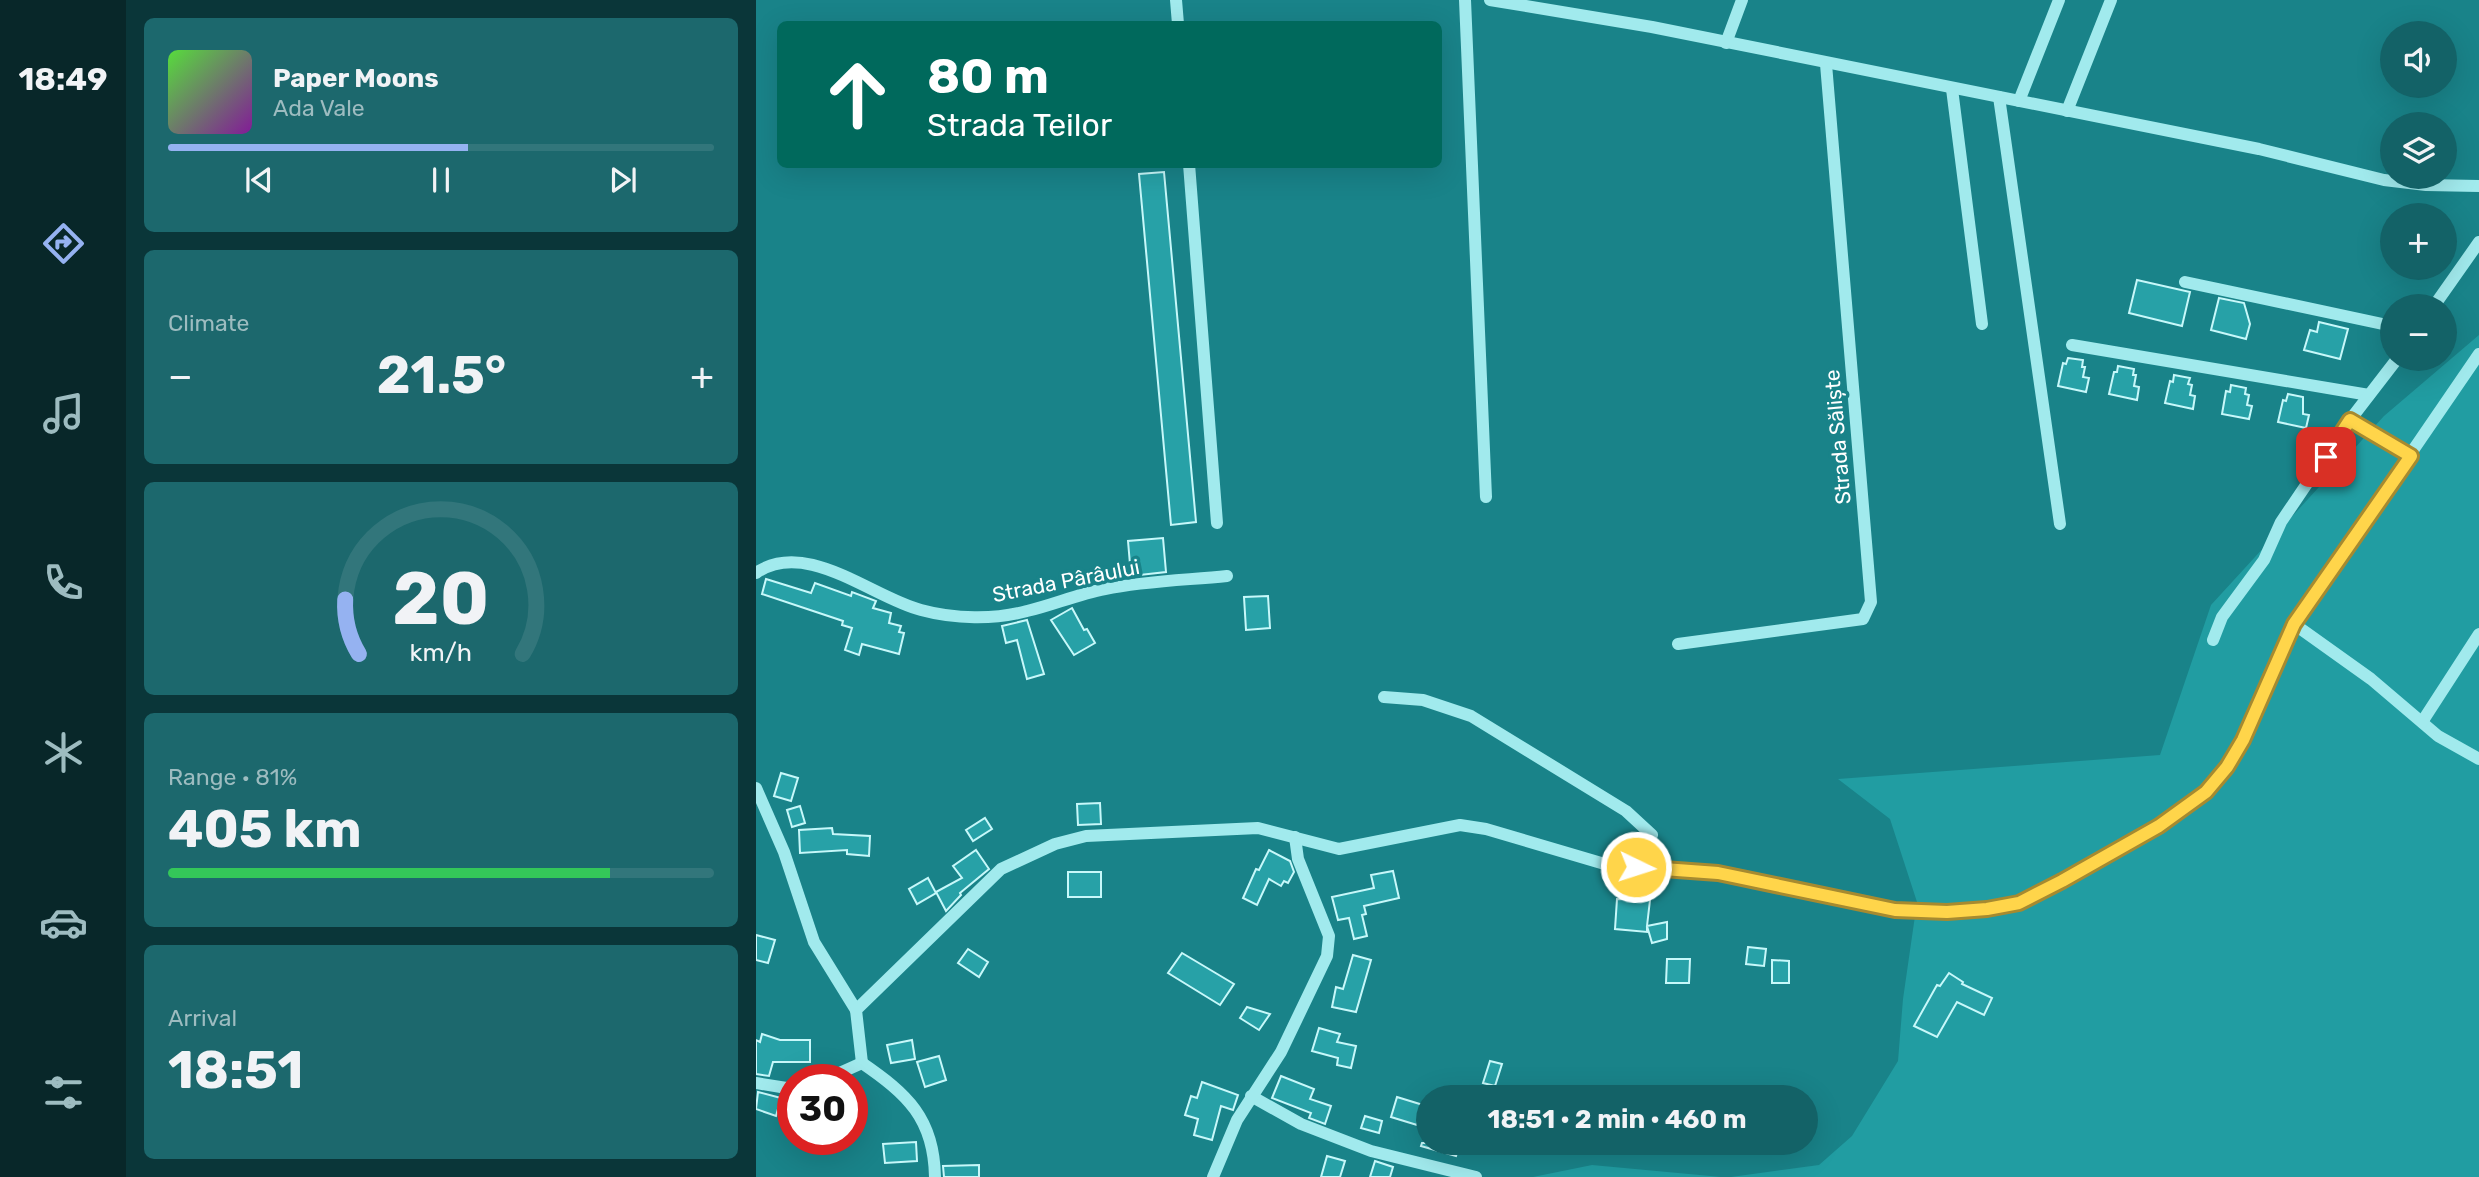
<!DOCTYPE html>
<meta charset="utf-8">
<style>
:root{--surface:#136267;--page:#1c686d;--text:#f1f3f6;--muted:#9dbcc0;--line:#32767b;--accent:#95b2f1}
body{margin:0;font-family:Rubik,sans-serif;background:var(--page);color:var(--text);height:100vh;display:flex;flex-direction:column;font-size:26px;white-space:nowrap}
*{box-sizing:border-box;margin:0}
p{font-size:23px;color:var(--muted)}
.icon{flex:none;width:38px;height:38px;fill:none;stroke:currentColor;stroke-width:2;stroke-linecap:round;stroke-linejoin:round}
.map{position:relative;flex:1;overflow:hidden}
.panel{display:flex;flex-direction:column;gap:18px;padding:18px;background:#0a3639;width:630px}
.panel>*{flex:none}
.top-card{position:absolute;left:21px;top:21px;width:665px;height:147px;border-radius:10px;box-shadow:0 7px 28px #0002;background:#00695c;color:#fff;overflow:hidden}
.tools{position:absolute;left:1624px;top:21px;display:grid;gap:14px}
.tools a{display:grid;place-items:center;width:77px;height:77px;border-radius:50%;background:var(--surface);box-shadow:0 7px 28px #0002;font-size:35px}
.speed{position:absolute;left:21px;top:1064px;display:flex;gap:14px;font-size:35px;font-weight:700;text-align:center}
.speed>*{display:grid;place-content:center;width:91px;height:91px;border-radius:50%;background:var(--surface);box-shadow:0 7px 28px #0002;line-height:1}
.speed .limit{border:10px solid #d22;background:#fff;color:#111}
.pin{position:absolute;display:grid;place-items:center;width:60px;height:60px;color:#fff;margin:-30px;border-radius:14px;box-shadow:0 4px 10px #0006}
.me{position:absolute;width:77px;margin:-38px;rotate:94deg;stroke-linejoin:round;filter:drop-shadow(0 0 5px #0008)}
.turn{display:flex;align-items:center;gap:24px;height:147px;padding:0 35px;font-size:32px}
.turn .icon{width:91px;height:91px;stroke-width:2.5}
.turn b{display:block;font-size:49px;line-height:60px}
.big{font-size:52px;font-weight:700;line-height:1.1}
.panel .widget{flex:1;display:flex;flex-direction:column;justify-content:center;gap:10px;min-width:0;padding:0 24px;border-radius:10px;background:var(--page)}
.panel .dial{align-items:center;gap:0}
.dial svg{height:182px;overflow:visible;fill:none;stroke:var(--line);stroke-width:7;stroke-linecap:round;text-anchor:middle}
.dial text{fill:var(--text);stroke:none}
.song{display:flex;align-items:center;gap:21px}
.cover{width:84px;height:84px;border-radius:10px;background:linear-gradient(135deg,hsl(110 70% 55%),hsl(290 70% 35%))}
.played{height:7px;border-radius:4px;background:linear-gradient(90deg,var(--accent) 55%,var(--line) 55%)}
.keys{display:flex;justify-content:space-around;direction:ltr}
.heat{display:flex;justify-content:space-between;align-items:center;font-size:38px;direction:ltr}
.charge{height:10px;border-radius:5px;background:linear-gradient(90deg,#34c759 81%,var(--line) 0)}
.trip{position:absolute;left:660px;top:1085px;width:402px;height:70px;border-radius:35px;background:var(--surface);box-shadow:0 7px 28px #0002;font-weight:700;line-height:70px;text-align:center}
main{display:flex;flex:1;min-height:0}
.tab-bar{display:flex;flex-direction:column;width:126px;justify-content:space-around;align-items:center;background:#082729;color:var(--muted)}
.tab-bar .icon{width:49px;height:49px}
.tab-bar .on{color:var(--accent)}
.tab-bar b{font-size:32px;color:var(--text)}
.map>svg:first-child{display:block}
</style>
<main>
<nav class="tab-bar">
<b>18:49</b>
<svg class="icon on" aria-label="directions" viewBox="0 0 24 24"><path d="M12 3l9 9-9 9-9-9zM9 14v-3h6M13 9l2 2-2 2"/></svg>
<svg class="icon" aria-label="music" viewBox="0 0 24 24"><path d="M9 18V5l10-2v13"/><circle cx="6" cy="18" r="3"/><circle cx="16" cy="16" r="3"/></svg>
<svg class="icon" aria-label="phone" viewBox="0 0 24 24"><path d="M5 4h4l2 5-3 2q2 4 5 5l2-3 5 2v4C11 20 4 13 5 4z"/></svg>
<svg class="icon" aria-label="climate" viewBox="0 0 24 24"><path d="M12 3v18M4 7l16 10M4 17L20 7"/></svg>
<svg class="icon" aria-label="car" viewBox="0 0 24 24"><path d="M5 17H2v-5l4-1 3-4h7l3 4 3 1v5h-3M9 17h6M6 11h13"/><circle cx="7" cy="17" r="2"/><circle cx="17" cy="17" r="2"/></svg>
<svg class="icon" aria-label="filters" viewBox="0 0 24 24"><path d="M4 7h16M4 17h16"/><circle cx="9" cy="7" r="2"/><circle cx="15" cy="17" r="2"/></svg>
</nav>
<section class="panel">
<div class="widget">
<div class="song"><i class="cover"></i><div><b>Paper Moons</b><p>Ada Vale</p></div></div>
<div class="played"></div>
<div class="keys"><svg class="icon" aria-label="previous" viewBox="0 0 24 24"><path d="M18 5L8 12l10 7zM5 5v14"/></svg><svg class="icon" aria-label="pause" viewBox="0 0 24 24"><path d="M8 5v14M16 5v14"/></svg><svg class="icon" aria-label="next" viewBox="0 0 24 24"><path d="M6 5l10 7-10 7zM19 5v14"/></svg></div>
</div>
<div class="widget"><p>Climate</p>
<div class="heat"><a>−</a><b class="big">21.5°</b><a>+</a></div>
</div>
<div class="widget dial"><svg viewBox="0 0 100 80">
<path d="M14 69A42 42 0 1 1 86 69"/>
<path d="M14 69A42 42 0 0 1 8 45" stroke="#95b2f1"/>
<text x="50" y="56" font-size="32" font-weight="700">20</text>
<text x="50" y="72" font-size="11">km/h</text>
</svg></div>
<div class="widget"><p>Range · 81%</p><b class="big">405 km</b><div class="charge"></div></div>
<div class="widget"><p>Arrival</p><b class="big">18:51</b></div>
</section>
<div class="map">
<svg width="1723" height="1177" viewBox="0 0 1723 1177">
<rect width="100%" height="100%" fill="#198389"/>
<g fill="#219da2">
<polygon points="1723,335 1723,1177 975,1177 1063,1165 1096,1136 1142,1061 1147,999 1161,902 1134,819 1082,779 1404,755 1455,605 1628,416"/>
<polygon points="836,1165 965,1177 777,1177"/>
</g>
<g fill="#27a1a7" stroke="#c7f8fa" stroke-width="2">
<polygon points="408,172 440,522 415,525 383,174"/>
<polygon points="1381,280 1434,292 1426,326 1373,313"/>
<polygon points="1463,298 1488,303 1494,324 1490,339 1455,330"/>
<polygon points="1563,322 1592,329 1584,359 1548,350 1554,330 1561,332"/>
<polygon points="1312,358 1327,360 1326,367 1329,367 1327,377 1333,378 1330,392 1302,386 1307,363 1310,364"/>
<polygon points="1362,366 1378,369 1377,375 1380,375 1378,386 1383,387 1381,400 1353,394 1358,372 1361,372"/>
<polygon points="1418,375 1434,378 1432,384 1436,385 1434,395 1439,396 1437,409 1409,403 1414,381 1417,382"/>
<polygon points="1475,385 1490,388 1489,394 1493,395 1491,405 1496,406 1493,419 1466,414 1470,391 1474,392"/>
<polygon points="1532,394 1547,397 1547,414 1553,415 1550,428 1522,422 1527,400 1530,401"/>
<polygon points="407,538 410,572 375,576 372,541"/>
<polygon points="10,579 55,593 59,583 95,596 96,592 120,601 117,608 135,613 133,623 145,626 143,632 148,633 143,654 106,644 103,655 89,650 96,628 86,625 87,621 6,594"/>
<polygon points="512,596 514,628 490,630 488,597"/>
<polygon points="316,608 328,630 331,629 339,643 318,655 295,620"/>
<polygon points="271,620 288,674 271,679 261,640 250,643 246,626"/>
<polygon points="25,773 42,778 35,801 18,796"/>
<polygon points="344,803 345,824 322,825 321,804"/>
<polygon points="44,806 49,823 36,827 31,810"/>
<polygon points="229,818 236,829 217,841 210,830"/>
<polygon points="76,828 77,834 114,836 113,856 91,854 91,850 44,853 43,830"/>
<polygon points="220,850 233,869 204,893 205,895 190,911 180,892 206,878 197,866"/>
<polygon points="513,850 534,861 538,872 532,883 528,881 525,886 513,879 501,905 487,898 500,869 503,870"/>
<polygon points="637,871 643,898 608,906 610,914 606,915 611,936 598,939 593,918 582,920 576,897 618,888 615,875"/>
<rect x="312" y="872" width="33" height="25"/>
<polygon points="172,878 180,893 161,904 153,889"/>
<polygon points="861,899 894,900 891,926 911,922 911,939 896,943 891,926 891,932 859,929"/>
<polygon points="0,935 19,940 12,963 0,960"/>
<polygon points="992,947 1010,949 1008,966 990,964"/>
<polygon points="212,949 232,962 223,977 202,963"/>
<polygon points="426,953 478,984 464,1005 412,973"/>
<polygon points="597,955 615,960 600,1012 576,1007 580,987 587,989"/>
<polygon points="911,959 934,959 933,983 910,983"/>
<polygon points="1016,960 1033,961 1033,983 1016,983"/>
<polygon points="1193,973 1207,982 1206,984 1236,998 1228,1015 1201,1002 1181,1037 1158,1026 1181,985 1184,986"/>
<polygon points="491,1007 514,1014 503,1030 484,1018"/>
<polygon points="563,1028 584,1034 581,1042 600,1046 595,1068 581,1065 582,1058 556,1051"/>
<polygon points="6,1034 24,1040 54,1040 54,1062 17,1062 13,1076 0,1074 0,1040 4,1042"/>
<polygon points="156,1040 159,1059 135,1063 131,1045"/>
<polygon points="183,1056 190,1080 169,1087 161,1062"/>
<polygon points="734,1061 746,1064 739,1086 727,1083"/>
<polygon points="525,1076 558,1089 554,1099 575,1106 569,1124 553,1118 555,1113 516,1098"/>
<polygon points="446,1082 482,1095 477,1110 465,1106 456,1140 438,1135 442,1119 429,1115 435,1096 441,1098"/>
<polygon points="2,1092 25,1098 20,1116 0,1109"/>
<polygon points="641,1097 667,1105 661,1125 635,1117"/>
<polygon points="609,1116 626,1121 623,1133 605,1128"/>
<polygon points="160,1142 161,1161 129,1163 127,1144"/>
<polygon points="666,1143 704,1143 700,1156 665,1146"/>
<polygon points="571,1156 589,1161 584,1177 565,1177"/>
<polygon points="619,1161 637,1167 634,1177 614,1177"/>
<polygon points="223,1165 223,1177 188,1177 187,1166"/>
</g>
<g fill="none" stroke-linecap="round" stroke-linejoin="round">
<g stroke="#a1eaed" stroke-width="12">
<polyline points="420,0 422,24"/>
<polyline points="709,0 730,497"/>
<polyline points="734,0 896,27 1503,149 1628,180 1670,185 1723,186"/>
<polyline points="970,43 986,0"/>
<polyline points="1196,89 1226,324"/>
<polyline points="1243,97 1304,524"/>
<polyline points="1263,101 1303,0"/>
<polyline points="1311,111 1355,0"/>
<polyline points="433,164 461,523"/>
<polyline points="1429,282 1636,326"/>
<polyline points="1678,306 1723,242"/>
<polyline points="1316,345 1613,395"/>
<polyline points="1594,420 1655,456"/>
<path d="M0 573C50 538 117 598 165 610 198 619 239 620 271 611 297 605 322 594 349 589 389 581 431 580 471 576"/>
<polyline points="1538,624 1615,679 1682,736 1723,759"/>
<polyline points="1457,640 1466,617 1508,560 1525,522 1594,420 1641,359"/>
<polyline points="922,644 1107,619 1115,602 1070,64"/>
<polyline points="628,697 667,700 715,716 870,811 896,835 891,847 863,854 852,865"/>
<polyline points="1666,722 1723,634"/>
<polyline points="0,788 28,852 58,942 100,1010"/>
<polyline points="106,1063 100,1010 245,869 299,844 330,836 502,828 583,849 704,825 730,829 852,865 962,873 1138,910 1191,912 1231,910 1263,903 1403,826 1450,792 1471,767 1487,740 1538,624 1723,354"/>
<path d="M106 1063C151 1094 178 1118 179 1177"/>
<polyline points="68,1080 106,1063"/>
<polyline points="0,1083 37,1089"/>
<polyline points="495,1096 545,1124 615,1151 720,1177"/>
<polyline points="457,1177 481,1120 525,1052 571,956 573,936 542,859 539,837"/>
</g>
</g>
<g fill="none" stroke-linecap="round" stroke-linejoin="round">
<defs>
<polyline id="route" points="880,867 962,873 1139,910 1191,912 1231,909 1263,903 1306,881 1403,826 1450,792 1471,767 1487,740 1538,624 1655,456 1594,420 1570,457"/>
</defs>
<use href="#route" stroke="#a68a30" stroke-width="18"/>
<use href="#route" stroke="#ffd54a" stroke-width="12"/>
</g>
<g text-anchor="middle" stroke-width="7" stroke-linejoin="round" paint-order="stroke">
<g font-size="21" fill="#fff" stroke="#198389">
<text transform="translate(1082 437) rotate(-95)" y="7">Strada Săliște</text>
<text transform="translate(310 581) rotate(-11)" y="7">Strada Pârâului</text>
</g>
</g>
</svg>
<div class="tools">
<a><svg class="icon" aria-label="sound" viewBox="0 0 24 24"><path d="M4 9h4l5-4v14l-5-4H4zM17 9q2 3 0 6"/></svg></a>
<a><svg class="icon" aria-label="layers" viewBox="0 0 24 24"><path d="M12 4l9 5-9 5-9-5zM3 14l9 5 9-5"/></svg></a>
<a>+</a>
<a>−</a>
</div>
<div class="speed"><div class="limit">30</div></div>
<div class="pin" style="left:1570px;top:457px;background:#d93025"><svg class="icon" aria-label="arrive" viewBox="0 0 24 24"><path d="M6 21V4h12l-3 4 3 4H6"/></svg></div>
<svg class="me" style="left:880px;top:867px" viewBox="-20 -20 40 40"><circle r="17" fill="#ffd54a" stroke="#fff" stroke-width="3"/><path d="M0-11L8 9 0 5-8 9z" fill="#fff"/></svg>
<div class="trip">18:51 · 2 min · 460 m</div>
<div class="top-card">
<div class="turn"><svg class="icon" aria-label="ahead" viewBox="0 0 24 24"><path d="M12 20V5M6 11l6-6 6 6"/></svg><div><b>80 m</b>Strada Teilor</div></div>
</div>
</div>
</main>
